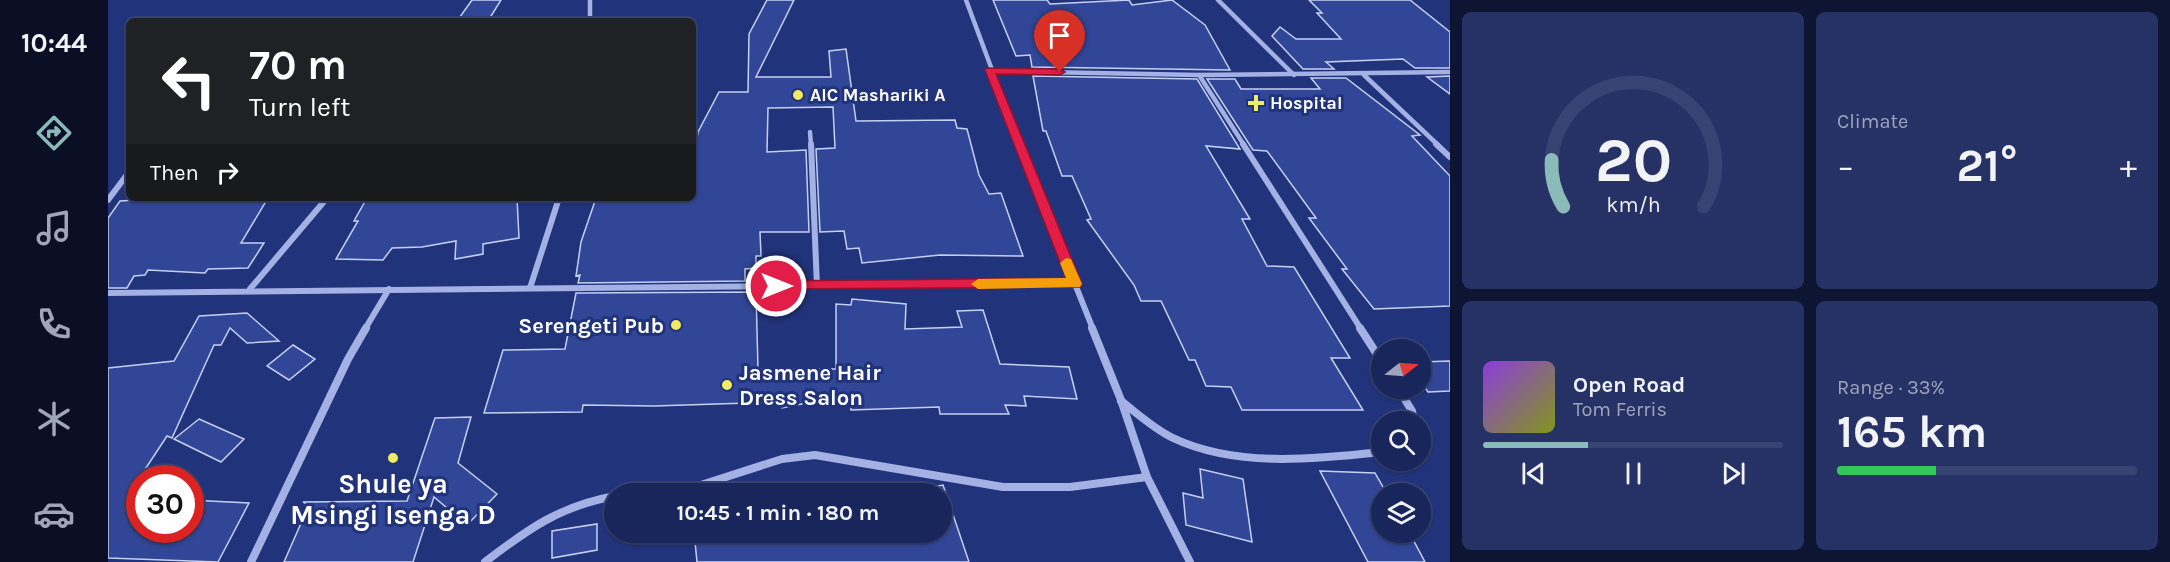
<!DOCTYPE html>
<meta charset="utf-8">
<style>
:root{--surface:#19265c;--page:#263265;--text:#f1f3f6;--muted:#9fa5bb;--line:#374372;--accent:#8bbbb9}
body{margin:0;font-family:Karla,sans-serif;background:var(--page);color:var(--text);height:100vh;display:flex;flex-direction:column;font-size:22px;white-space:nowrap}
*{box-sizing:border-box;margin:0}
p{font-size:20px;color:var(--muted)}
.icon{flex:none;width:33px;height:33px;fill:none;stroke:currentColor;stroke-width:2;stroke-linecap:round;stroke-linejoin:round}
.map{position:relative;flex:1;overflow:hidden}
.details{display:flex;flex-direction:column;gap:12px;padding:12px;background:#0e1533;width:720px}
.details>*{flex:none}
.banner{position:absolute;left:18px;top:18px;width:570px;height:183px;border-radius:9px;box-shadow:0 2px 4px #0004,0 0 0 2px var(--line);background:#202124;color:#fff;overflow:hidden}
.needle{width:39px;rotate:73deg}
.buttons{position:absolute;left:1263px;top:339px;display:grid;gap:12px}
.buttons a{display:grid;place-items:center;width:60px;height:60px;border-radius:50%;background:var(--surface);box-shadow:0 2px 4px #0004,0 0 0 2px var(--line);font-size:30px}
.speed{position:absolute;left:18px;top:465px;display:flex;gap:12px;font-size:30px;font-weight:700;text-align:center}
.speed>*{display:grid;place-content:center;width:78px;height:78px;border-radius:50%;background:var(--surface);box-shadow:0 2px 4px #0004,0 0 0 2px var(--line);line-height:1}
.speed .limit{border:9px solid #d22;background:#fff;color:#111}
.pin{position:absolute;display:grid;place-items:center;width:51px;height:51px;color:#fff;margin:-62px -26px;border-radius:50% 50% 50% 0;rotate:-45deg;box-shadow:0 0 6px #0007}
.pin .icon{rotate:45deg}
.me{position:absolute;width:66px;margin:-33px;rotate:90deg;stroke-linejoin:round;filter:drop-shadow(0 0 4px #0008)}
.turn{display:flex;align-items:center;gap:21px;height:126px;padding:0 24px;font-size:27px}
.turn .icon{width:78px;height:78px;stroke-width:2.5}
.turn b{display:block;font-size:42px;line-height:51px}
.then{display:flex;align-items:center;height:57px;padding:0 24px;background:#0003;gap:12px;font-size:22px}
.big{font-size:45px;font-weight:700;line-height:1.1}
.details .widget{flex:1;display:flex;flex-direction:column;justify-content:center;gap:9px;min-width:0;padding:0 21px;border-radius:9px;background:var(--page)}
.details .dial{align-items:center;gap:0}
.dial svg{height:156px;overflow:visible;fill:none;stroke:var(--line);stroke-width:7;stroke-linecap:round;text-anchor:middle}
.dial text{fill:var(--text);stroke:none}
.song{display:flex;align-items:center;gap:18px}
.cover{width:72px;height:72px;border-radius:9px;background:linear-gradient(135deg,hsl(270 70% 55%),hsl(70 70% 35%))}
.played{height:6px;border-radius:3px;background:linear-gradient(90deg,var(--accent) 35%,var(--line) 35%)}
.keys{display:flex;justify-content:space-around;direction:ltr}
.heat{display:flex;justify-content:space-between;align-items:center;font-size:33px;direction:ltr}
.charge{height:9px;border-radius:4px;background:linear-gradient(90deg,#34c759 33%,var(--line) 0)}
.details .tiles{flex:1;display:grid;gap:12px;grid-template-columns:repeat(2,1fr)}
.trip{position:absolute;left:496px;top:483px;width:348px;height:60px;border-radius:30px;background:var(--surface);box-shadow:0 2px 4px #0004,0 0 0 2px var(--line);font-weight:700;line-height:60px;text-align:center}
main{display:flex;flex:1;min-height:0}
.dock{display:flex;flex-direction:column;width:108px;justify-content:space-around;align-items:center;background:#0a0f25;color:var(--muted)}
.dock .icon{width:42px;height:42px}
.dock .on{color:var(--accent)}
.dock b{font-size:27px;color:var(--text)}
.map>svg:first-child{display:block}
</style>
<main>
<nav class="dock">
<b>10:44</b>
<svg class="icon on" aria-label="directions" viewBox="0 0 24 24"><path d="M12 3l9 9-9 9-9-9zM9 14v-3h6M13 9l2 2-2 2"/></svg>
<svg class="icon" aria-label="music" viewBox="0 0 24 24"><path d="M9 18V5l10-2v13"/><circle cx="6" cy="18" r="3"/><circle cx="16" cy="16" r="3"/></svg>
<svg class="icon" aria-label="phone" viewBox="0 0 24 24"><path d="M5 4h4l2 5-3 2q2 4 5 5l2-3 5 2v4C11 20 4 13 5 4z"/></svg>
<svg class="icon" aria-label="climate" viewBox="0 0 24 24"><path d="M12 3v18M4 7l16 10M4 17L20 7"/></svg>
<svg class="icon" aria-label="car" viewBox="0 0 24 24"><path d="M5 17H2v-5l4-1 3-4h7l3 4 3 1v5h-3M9 17h6M6 11h13"/><circle cx="7" cy="17" r="2"/><circle cx="17" cy="17" r="2"/></svg>
</nav>
<div class="map">
<svg width="1342" height="562" viewBox="0 0 1342 562">
<rect width="100%" height="100%" fill="#21337a"/>
<g fill="#314697" stroke="#c6d0f4" stroke-width="1.5">
<polygon points="364,0 393,0 380,21 349,21"/>
<polygon points="659,0 686,0 648,77 723,77 721,51 738,49 748,121 847,120 849,128 859,129 871,175 881,194 893,193 915,256 832,255 754,263 751,248 739,249 736,231 712,232 708,149 727,148 725,107 660,108 659,152 698,150 701,232 652,232 653,256 648,256 648,268 637,269 637,281 470,283 472,275 468,276 473,242 488,198 585,198 585,160 590,132 611,92 640,92 641,34"/>
<polygon points="885,0 939,0 942,4 1021,0 1024,5 1064,0 1097,25 1122,70 924,67 922,55 908,56"/>
<polygon points="1201,0 1302,0 1342,32 1342,68 1307,68 1295,59 1218,62 1226,69 1195,69 1164,36 1172,27 1188,39 1233,39 1209,13 1214,13"/>
<polygon points="925,76 1089,79 1132,149 1098,146 1142,219 1134,219 1159,266 1186,267 1242,358 1223,358 1255,410 1134,410 1123,387 1098,386 1087,360 1081,360 1053,301 1033,301 1026,285 979,220 983,219 964,176 954,176 938,131 935,131"/>
<polygon points="1342,76 1342,94 1319,77"/>
<polygon points="1203,78 1238,78 1312,135 1304,136 1342,176 1342,306 1266,309 1234,269 1239,269 1201,218 1208,218 1159,151 1145,150 1099,79 1127,79 1133,89 1212,89"/>
<polygon points="64,198 160,198 133,243 156,243 140,268 100,269 97,273 40,270 37,275 26,276 19,288 0,288 0,218 12,201"/>
<polygon points="259,198 409,198 411,238 375,244 375,254 347,259 348,241 314,247 284,248 275,260 228,259 250,221 246,221"/>
<polygon points="648,292 650,369 728,369 728,304 743,305 744,299 798,304 797,329 854,327 849,311 875,310 892,364 961,367 969,399 916,396 918,406 897,405 901,414 832,414 831,407 743,410 742,403 699,403 674,408 672,402 546,406 475,405 474,412 376,413 395,350 457,349 468,293"/>
<polygon points="139,313 171,341 139,343 122,328 113,345 106,345 64,438 59,436 32,477 32,530 82,530 82,500 141,503 110,562 0,558 0,368 66,361 91,316"/>
<polygon points="185,345 207,359 181,380 159,366"/>
<polygon points="1342,361 1342,391 1320,392 1312,380 1312,362"/>
<polygon points="363,417 350,463 389,494 359,525 326,497 305,562 176,562 201,505 195,502 299,501 327,418"/>
<polygon points="91,419 136,439 113,462 66,439"/>
<polygon points="1092,469 1135,479 1144,542 1078,525 1075,493 1095,498"/>
<polygon points="1212,471 1267,473 1279,494 1274,494 1274,532 1301,532 1317,562 1260,562"/>
<polygon points="653,483 655,494 627,494 626,488"/>
<polygon points="835,485 861,562 589,562 586,532 834,532 834,494 784,494"/>
<polygon points="489,524 489,550 444,558 444,531"/>
</g>
<g fill="none" stroke-linecap="round" stroke-linejoin="round">
<g stroke="#a3b1e5" stroke-width="4.5">
<polyline points="482,0 482,21"/>
<polyline points="858,0 912,145"/>
<polyline points="1110,0 1186,75"/>
<polyline points="882,71 1091,75 1342,72"/>
<polyline points="1091,75 1136,145"/>
<polyline points="1256,75 1330,145"/>
<polyline points="702,132 703,145"/>
</g>
<g stroke="#a3b1e5" stroke-width="6">
<polyline points="703,144 709,286"/>
<polyline points="911,144 985,329"/>
<polyline points="1135,144 1253,329"/>
<polyline points="1328,144 1342,157"/>
<polyline points="0,200 21,172"/>
<polyline points="422,288 451,198"/>
<polyline points="142,289 219,198"/>
<polyline points="0,293 967,283"/>
<polyline points="257,329 281,289"/>
</g>
<g stroke="#a3b1e5" stroke-width="8">
<polyline points="984,328 1013,400 1039,477 1082,562"/>
<polyline points="1252,328 1274,362"/>
<polyline points="1290,388 1304,411 1306,422"/>
<path d="M1013 401C1030 414 1046 429 1065 438 1128 468 1208 459 1274 452"/>
<polyline points="565,494 674,459 707,455 895,487 962,487 1039,477"/>
<polyline points="143,562 240,359 258,328"/>
<path d="M377 562C420 529 452 506 507 496"/>
</g>
</g>
<polygon fill="#e11d48" stroke="#92132f" stroke-width="1.5" points="878,68 952,69 957,72 952,75 888,74 974,284 972,287 664,289 662,286 668,281 958,278 877,70"/>
<polygon fill="#f59e0b" points="958,258 963,259 974,284 972,287 870,289 863,284 870,279 958,278 952,263"/>
<g fill="#f1ea65" stroke="#21337a" stroke-width="2">
<circle cx="690" cy="95" r="6"/>
<path d="M1145 94h6v6h6v6h-6v6h-6v-6h-6v-6h6z"/>
<circle cx="568" cy="325" r="6"/>
<circle cx="619" cy="385" r="6"/>
<circle cx="285" cy="458" r="6"/>
</g>
<g text-anchor="middle" stroke-width="6" stroke-linejoin="round" paint-order="stroke">
<g font-size="18" font-weight="bold" fill="#fff" stroke="#21337a" text-anchor="start">
<text x="702" y="101">AIC Mashariki A</text>
<text x="1162" y="109">Hospital</text>
</g>
<g font-size="22" font-weight="bold" fill="#fff" stroke="#21337a" text-anchor="end">
<text x="556" y="333">Serengeti Pub</text>
<text x="631" y="380" text-anchor="start">Jasmene Hair<tspan x="631" dy="25">Dress Salon</tspan></text>
</g>
<g font-size="27" font-weight="bold" fill="#fff" stroke="#21337a">
<text x="285" y="493">Shule ya<tspan x="285" dy="31">Msingi Isenga D</tspan></text>
</g>
</g>
</svg>
<div class="buttons">
<a><svg class="needle" viewBox="-14 -14 28 28"><path d="M0-13l5 13h-10z" fill="#e53935"/><path d="M0 13l5-13h-10z" fill="#9fa5bb"/></svg></a>
<a><svg class="icon" aria-label="search" viewBox="0 0 24 24"><circle cx="10" cy="10" r="6"/><path d="M15 15l6 6"/></svg></a>
<a><svg class="icon" aria-label="layers" viewBox="0 0 24 24"><path d="M12 4l9 5-9 5-9-5zM3 14l9 5 9-5"/></svg></a>
</div>
<div class="speed"><div class="limit">30</div></div>
<div class="pin" style="left:952px;top:72px;background:#d93025"><svg class="icon" aria-label="arrive" viewBox="0 0 24 24"><path d="M6 21V4h12l-3 4 3 4H6"/></svg></div>
<svg class="me" style="left:668px;top:286px" viewBox="-20 -20 40 40"><circle r="17" fill="#e11d48" stroke="#fff" stroke-width="3"/><path d="M0-11L8 9 0 5-8 9z" fill="#fff"/></svg>
<div class="trip">10:45 · 1 min · 180 m</div>
<div class="banner">
<div class="turn"><svg class="icon" aria-label="left" viewBox="0 0 24 24"><path d="M17 20v-9H6M10 6l-5 5 5 5"/></svg><div><b>70 m</b>Turn left</div></div>
<div class="then">Then<svg class="icon" aria-label="right" viewBox="0 0 24 24"><path d="M7 20v-9h11M14 6l5 5-5 5"/></svg></div>
</div>
</div>
<section class="details">
<div class="tiles">
<div class="widget dial"><svg viewBox="0 0 100 80">
<path d="M14 69A42 42 0 1 1 86 69"/>
<path d="M14 69A42 42 0 0 1 8 45" stroke="#8bbbb9"/>
<text x="50" y="56" font-size="32" font-weight="700">20</text>
<text x="50" y="72" font-size="11">km/h</text>
</svg></div>
<div class="widget"><p>Climate</p>
<div class="heat"><a>−</a><b class="big">21°</b><a>+</a></div>
</div>
<div class="widget">
<div class="song"><i class="cover"></i><div><b>Open Road</b><p>Tom Ferris</p></div></div>
<div class="played"></div>
<div class="keys"><svg class="icon" aria-label="previous" viewBox="0 0 24 24"><path d="M18 5L8 12l10 7zM5 5v14"/></svg><svg class="icon" aria-label="pause" viewBox="0 0 24 24"><path d="M8 5v14M16 5v14"/></svg><svg class="icon" aria-label="next" viewBox="0 0 24 24"><path d="M6 5l10 7-10 7zM19 5v14"/></svg></div>
</div>
<div class="widget"><p>Range · 33%</p><b class="big">165 km</b><div class="charge"></div></div>
</div>
</section>
</main>
